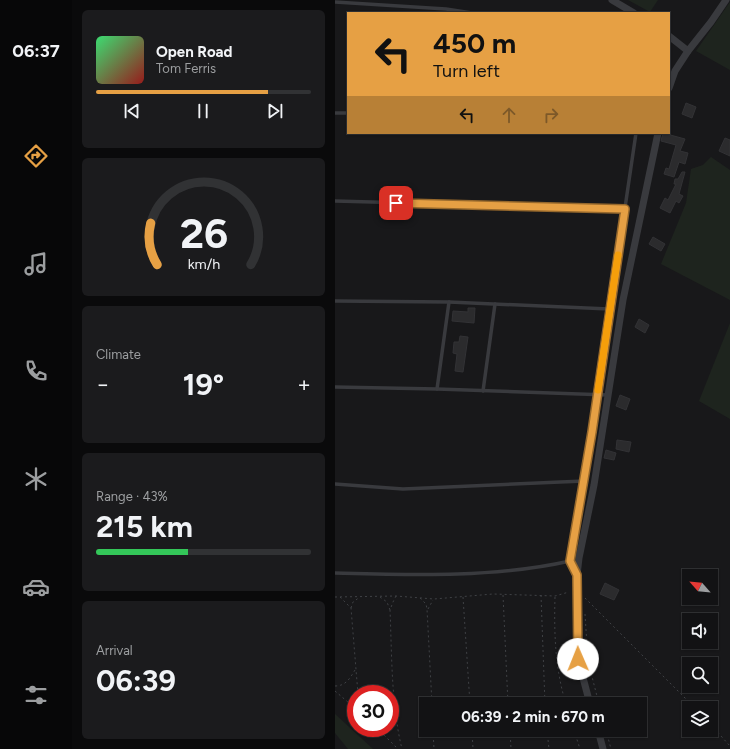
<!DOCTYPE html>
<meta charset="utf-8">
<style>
:root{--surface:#121214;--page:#1b1b1d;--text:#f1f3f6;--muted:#9c9ea0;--line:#313234;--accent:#e6a044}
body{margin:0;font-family:Figtree,sans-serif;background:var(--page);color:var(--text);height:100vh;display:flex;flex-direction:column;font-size:15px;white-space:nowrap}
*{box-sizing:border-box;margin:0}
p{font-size:13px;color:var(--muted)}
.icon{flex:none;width:22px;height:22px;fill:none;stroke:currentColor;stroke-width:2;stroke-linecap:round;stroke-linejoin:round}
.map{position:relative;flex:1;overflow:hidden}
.side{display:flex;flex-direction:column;gap:10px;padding:10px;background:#0a0a0b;width:263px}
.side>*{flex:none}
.banner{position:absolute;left:12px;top:12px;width:323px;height:122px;border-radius:0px;box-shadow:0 1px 3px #0004,0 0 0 1px var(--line);background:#e6a044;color:#111;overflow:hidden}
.needle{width:26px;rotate:297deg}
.tools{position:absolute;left:347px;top:569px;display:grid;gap:8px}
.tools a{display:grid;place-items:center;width:36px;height:36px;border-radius:0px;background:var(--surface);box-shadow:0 1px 3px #0004,0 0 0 1px var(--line);font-size:20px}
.speed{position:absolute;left:12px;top:685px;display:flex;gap:8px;font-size:20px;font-weight:700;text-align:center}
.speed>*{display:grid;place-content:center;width:52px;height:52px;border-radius:50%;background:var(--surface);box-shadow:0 1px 3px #0004,0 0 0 1px var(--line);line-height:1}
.speed .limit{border:6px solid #d22;background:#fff;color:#111}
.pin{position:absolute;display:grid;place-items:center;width:34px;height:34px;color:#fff;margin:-17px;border-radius:8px;box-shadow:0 2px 6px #0006}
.me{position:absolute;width:44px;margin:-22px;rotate:359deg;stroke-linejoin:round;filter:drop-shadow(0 0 3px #0008)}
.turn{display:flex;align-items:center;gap:14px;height:84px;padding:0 20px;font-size:18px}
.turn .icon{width:52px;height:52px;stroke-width:2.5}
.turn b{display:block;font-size:28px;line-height:34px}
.lanes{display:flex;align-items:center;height:38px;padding:0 20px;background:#0003;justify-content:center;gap:20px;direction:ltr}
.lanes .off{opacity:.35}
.big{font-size:30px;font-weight:700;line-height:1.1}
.side .widget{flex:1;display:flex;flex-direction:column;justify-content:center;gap:6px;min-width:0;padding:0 14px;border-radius:6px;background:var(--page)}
.side .dial{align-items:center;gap:0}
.dial svg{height:104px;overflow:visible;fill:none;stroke:var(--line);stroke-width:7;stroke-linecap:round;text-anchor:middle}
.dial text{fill:var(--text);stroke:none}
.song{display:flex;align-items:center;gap:12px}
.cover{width:48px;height:48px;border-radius:6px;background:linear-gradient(135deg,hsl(140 70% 55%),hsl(0 70% 35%))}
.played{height:4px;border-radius:2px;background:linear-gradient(90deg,var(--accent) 80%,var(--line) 80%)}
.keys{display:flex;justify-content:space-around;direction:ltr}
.heat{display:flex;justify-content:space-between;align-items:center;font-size:22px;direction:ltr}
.charge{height:6px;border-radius:3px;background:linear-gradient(90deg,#34c759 43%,var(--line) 0)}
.trip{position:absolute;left:84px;top:697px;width:228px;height:40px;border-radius:0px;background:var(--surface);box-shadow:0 1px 3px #0004,0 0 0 1px var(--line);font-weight:700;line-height:40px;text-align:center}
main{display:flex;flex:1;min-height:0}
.dock{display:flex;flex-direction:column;width:72px;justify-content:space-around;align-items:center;background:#070708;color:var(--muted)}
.dock .icon{width:28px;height:28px}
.dock .on{color:var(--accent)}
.dock b{font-size:18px;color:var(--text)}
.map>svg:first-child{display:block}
</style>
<main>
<nav class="dock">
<b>06:37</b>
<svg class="icon on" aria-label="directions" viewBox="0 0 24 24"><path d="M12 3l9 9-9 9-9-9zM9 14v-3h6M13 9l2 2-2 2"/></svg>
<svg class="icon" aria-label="music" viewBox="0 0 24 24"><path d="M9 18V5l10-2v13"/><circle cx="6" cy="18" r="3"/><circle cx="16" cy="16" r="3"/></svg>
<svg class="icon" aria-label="phone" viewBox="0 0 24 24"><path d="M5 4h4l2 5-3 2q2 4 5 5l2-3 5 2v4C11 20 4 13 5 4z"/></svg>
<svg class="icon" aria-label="climate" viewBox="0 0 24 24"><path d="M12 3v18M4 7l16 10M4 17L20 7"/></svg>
<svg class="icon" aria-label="car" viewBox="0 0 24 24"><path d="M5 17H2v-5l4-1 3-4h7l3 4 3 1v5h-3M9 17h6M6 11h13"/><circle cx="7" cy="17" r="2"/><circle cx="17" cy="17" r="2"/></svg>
<svg class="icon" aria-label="filters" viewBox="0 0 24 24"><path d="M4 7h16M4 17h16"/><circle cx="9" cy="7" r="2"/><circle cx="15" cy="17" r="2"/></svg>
</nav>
<section class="side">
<div class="widget">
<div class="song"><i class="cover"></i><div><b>Open Road</b><p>Tom Ferris</p></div></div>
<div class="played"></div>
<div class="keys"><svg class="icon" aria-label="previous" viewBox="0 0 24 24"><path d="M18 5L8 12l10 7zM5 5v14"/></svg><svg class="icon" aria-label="pause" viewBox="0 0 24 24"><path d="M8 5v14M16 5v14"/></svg><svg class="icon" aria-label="next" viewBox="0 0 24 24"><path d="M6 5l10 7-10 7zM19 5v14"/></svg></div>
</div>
<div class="widget dial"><svg viewBox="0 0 100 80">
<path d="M14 69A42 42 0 1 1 86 69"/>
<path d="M14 69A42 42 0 0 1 9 37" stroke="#e6a044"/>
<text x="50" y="56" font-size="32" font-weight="700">26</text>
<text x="50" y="72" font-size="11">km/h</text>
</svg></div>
<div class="widget"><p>Climate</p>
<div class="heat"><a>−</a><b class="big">19°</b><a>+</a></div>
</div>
<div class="widget"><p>Range · 43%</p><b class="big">215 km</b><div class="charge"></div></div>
<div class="widget"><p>Arrival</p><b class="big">06:39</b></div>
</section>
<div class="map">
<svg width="395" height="749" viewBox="0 0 395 749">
<rect width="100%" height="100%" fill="#18181a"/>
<g fill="#1e241e">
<polygon points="293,0 323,0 315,12"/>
<polygon points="395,2 395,70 361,51"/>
<polygon points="376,157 395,170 395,300 326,264 351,203 356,169 368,165"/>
<polygon points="395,323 395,419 364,401"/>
<polygon points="0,714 38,749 13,749 0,733"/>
</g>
<g fill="#2b2b2d" stroke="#323235">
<polygon points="351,103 361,107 357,118 347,114"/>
<polygon points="328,133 350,139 345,151 353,153 350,164 344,162 339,177 329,174 331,168 334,169 341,145 326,141"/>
<polygon points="390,138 395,140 395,156 384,151"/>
<polygon points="347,172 350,172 344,194 348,196 344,203 341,201 335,213 325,208 330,198 333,200 341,184 339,184 340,179 343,179"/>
<polygon points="318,237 330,244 326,251 314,244"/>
<polygon points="133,308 140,308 139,323 117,321 118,311 133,312"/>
<polygon points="304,319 314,325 310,333 300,327"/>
<polygon points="125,336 133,337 128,372 120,371 122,354 118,353 119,342 124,342"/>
<polygon points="285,395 295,399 291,410 281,406"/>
<polygon points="282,440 296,442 294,452 281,449"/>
<polygon points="271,450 281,453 279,460 269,458"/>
<polygon points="270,583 284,590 279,600 265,594"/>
</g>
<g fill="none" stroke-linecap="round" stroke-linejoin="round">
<g stroke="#3f4145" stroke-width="1" stroke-dasharray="2 3" stroke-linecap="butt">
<polyline points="168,595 173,704"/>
<polyline points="206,595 210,704"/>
<path d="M61 596 58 602 55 610C57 656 56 704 67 749"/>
<polyline points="0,597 61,596 99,599 158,594 220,596 234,592"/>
<polyline points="5,597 16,608 23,694"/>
<polyline points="45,597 52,602 55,610"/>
<polyline points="128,597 135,704"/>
<path d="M220 597C219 633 220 669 231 704"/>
<polyline points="85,598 91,604 92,609 97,704"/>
<polyline points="250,598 360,708"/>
<polyline points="16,608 18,602 25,597"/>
<polyline points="93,609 98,600"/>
<polyline points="250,614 253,661 264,704"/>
<path d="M0 686C11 686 15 678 20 670"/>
<polyline points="0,691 21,709"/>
<polyline points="55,719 60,712"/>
<polyline points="376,725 395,746"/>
<polyline points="42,728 63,749"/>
<polyline points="98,730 99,749"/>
<polyline points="137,730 138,749"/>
<polyline points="175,730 176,749"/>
<polyline points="212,730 214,749"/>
<polyline points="239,730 245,749"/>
<polyline points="271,730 276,749"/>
</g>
<g stroke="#393a3e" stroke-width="3.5">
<polyline points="0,2 111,9 137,13"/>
<polyline points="0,113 13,113"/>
<polyline points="0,201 290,209"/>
<polyline points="0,301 114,302 274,309"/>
<polyline points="0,387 102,389 273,395"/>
<polyline points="102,389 114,302"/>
<polyline points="148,391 160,304"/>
<polyline points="0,484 68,489 249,481"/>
<path d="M0 573C76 575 160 578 235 561"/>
<polyline points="241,573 235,561 257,432 301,133"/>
</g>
<g stroke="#393a3e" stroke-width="7">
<polyline points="277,0 299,13"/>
<polyline points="334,36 353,51"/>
<polyline points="334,88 340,71 353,51 376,22 391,0"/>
<polyline points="255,704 243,659 242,575 244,558 259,485 288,300 323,133"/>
<polyline points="263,730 268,749"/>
</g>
</g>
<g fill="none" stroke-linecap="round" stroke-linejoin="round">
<defs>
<polyline id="route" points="61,203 290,209 257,432 235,561 242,575 243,659"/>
</defs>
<use href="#route" stroke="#96682c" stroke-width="10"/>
<use href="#route" stroke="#e6a044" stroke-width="7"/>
<polyline stroke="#f59e0b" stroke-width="7" points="263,390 283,255"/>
</g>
</svg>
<div class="tools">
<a><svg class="needle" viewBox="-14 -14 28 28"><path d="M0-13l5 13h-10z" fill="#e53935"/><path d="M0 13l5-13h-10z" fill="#9c9ea0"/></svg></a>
<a><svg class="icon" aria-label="sound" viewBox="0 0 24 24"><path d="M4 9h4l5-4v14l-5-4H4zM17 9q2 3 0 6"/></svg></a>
<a><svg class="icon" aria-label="search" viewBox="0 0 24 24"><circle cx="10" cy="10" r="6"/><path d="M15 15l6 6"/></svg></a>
<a><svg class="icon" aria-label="layers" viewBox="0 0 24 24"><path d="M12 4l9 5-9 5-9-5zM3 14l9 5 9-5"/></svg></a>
</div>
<div class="speed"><div class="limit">30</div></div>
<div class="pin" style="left:61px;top:203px;background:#d93025"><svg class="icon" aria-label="arrive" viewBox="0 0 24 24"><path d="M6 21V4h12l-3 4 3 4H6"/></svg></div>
<svg class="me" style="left:243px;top:659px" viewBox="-20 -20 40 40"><circle r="19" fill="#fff"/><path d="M0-13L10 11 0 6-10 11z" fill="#e6a044"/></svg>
<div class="trip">06:39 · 2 min · 670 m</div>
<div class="banner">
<div class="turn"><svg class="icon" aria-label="left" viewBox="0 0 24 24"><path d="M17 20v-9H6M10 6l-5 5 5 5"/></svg><div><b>450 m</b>Turn left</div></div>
<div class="lanes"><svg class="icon" aria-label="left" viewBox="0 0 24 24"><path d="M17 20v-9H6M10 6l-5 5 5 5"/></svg><svg class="icon off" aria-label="ahead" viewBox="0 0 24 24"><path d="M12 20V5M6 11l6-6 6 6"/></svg><svg class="icon off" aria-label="right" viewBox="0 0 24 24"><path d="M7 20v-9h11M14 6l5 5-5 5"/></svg></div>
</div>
</div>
</main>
